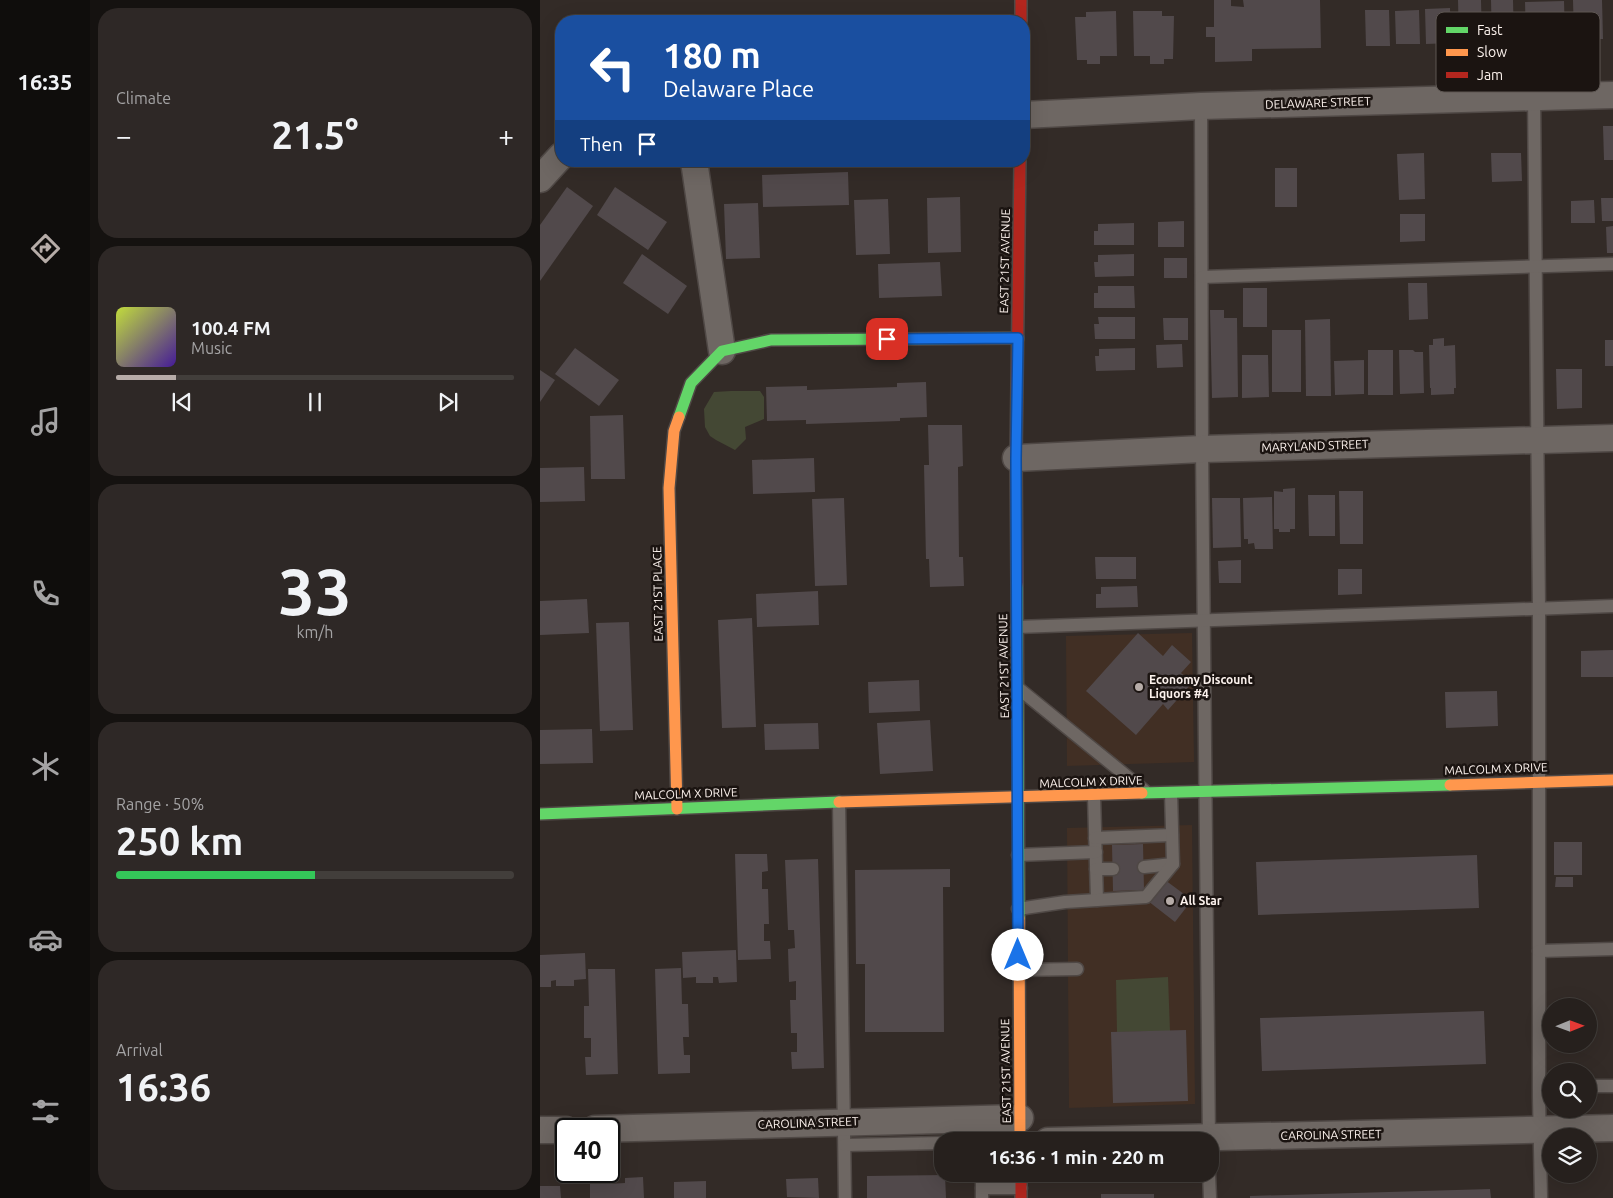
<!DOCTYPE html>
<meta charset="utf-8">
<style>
:root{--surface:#26201d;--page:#2e2826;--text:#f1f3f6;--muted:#a4a3a4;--line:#423e3b;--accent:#b6aca8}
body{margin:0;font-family:Ubuntu,sans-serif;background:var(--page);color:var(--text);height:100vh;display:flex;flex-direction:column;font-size:19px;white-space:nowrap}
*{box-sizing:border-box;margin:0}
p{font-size:16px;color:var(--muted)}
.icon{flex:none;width:28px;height:28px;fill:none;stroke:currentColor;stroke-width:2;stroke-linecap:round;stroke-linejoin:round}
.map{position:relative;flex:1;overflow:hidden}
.details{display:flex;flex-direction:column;gap:8px;padding:8px;background:#151210;width:450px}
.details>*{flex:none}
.guide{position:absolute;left:15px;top:15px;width:475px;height:152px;border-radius:20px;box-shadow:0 5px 20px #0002,0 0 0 1px var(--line);background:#1a4fa0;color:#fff;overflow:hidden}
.needle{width:32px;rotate:89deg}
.fabs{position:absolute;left:1002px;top:998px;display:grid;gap:10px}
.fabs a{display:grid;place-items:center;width:55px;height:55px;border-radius:50%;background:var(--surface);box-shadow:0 5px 20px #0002,0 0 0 1px var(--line);font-size:25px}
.speed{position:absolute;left:15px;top:1118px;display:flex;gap:10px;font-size:25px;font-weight:700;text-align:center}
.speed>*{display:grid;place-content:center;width:65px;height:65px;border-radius:50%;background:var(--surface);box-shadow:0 5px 20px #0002,0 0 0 1px var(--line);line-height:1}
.speed .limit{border:2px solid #111;border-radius:8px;background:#fff;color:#111}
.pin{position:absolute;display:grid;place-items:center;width:42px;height:42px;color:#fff;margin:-21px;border-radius:10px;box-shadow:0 2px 8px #0006}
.me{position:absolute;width:55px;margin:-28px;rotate:0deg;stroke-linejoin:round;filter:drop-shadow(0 0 4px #0008)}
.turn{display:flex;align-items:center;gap:18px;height:105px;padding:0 25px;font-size:22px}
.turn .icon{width:65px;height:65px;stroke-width:2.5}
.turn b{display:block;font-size:35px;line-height:42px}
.then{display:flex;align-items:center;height:48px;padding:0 25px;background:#0003;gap:10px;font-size:19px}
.big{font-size:38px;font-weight:700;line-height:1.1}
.details .card{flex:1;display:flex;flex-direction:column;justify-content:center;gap:8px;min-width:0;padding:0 18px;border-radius:20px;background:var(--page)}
.details .dial{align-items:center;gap:0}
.dial b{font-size:65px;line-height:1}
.song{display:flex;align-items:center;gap:15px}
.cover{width:60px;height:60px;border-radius:8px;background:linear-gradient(135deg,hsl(70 70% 55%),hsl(260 70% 35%))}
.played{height:5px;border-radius:2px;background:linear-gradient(90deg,var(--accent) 15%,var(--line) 15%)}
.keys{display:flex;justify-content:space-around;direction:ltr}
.heat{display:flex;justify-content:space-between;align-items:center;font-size:28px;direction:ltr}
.charge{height:8px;border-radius:4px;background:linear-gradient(90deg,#34c759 50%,var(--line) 0)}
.trip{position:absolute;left:394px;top:1132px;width:285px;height:50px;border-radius:20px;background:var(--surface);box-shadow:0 5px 20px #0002,0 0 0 1px var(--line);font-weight:700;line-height:50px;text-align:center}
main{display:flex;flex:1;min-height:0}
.tabs{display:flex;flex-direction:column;width:90px;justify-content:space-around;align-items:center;background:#0f0d0c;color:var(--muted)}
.tabs .icon{width:35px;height:35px}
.tabs .selected{color:var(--accent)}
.tabs b{font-size:22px;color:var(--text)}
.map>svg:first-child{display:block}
</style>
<main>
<nav class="tabs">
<b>16:35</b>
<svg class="icon selected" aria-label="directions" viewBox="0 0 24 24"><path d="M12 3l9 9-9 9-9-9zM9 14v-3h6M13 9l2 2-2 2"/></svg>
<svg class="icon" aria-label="music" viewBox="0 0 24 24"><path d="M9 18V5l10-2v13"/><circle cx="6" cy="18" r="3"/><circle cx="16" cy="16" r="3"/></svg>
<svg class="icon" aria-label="phone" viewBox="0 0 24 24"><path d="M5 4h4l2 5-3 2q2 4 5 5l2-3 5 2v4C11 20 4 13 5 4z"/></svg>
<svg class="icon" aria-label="climate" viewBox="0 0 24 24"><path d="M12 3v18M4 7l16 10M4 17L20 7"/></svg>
<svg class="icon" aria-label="car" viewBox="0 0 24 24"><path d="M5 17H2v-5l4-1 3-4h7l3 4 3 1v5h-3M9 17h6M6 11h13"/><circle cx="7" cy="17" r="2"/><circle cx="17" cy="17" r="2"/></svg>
<svg class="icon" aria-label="filters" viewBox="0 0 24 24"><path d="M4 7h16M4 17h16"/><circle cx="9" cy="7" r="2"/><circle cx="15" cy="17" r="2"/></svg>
</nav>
<section class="details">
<div class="card"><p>Climate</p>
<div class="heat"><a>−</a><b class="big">21.5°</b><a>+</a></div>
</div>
<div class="card">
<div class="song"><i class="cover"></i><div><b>100.4 FM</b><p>Music</p></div></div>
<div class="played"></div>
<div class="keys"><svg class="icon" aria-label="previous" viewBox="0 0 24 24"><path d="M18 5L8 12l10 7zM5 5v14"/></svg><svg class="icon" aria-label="pause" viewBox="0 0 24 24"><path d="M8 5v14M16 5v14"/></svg><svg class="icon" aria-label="next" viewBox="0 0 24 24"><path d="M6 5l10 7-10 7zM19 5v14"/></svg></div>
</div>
<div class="card dial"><b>33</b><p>km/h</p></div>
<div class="card"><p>Range · 50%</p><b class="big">250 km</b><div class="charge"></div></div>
<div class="card"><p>Arrival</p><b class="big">16:36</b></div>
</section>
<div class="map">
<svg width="1073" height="1198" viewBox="0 0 1073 1198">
<rect width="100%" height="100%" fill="#332b27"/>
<g fill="#412f24">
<polygon points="652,633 654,762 527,766 526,636"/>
<polygon points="652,825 655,1104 529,1108 527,828"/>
</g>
<g fill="#444834">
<polygon points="191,391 220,391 224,397 224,419 205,427 206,439 195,450 176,440 170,436 165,427 164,409 174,392"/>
<polygon points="628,977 630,1031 577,1032 576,980"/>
</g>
<g fill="#51494b">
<polygon points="674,0 691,0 691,6 704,7 703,0 780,0 781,48 712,49 712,61 675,62 675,37 666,37 666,27 674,27"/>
<polygon points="918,0 941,0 942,41 919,42"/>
<polygon points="951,0 973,0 974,42 952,42"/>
<polygon points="1033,0 1062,0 1063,39 1034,39"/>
<polygon points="1024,1 1025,36 1003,36 1003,41 986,41 985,2"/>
<polygon points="910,8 911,43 886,44 885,9"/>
<polygon points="825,10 849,10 850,46 826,46"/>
<polygon points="879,10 880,44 856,44 855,11"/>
<polygon points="576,11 577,56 560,56 560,64 547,64 547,60 537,60 535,17 546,17 546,12"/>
<polygon points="593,11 622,11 622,16 634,16 633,59 624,59 624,64 610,64 610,56 594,56"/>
<polygon points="1063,126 1073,126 1073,160 1064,160"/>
<polygon points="884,153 885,199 859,200 857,154"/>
<polygon points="951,153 981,153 982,181 952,182"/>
<rect x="735" y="168" width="22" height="39"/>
<polygon points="308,172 309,205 223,207 222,175"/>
<polygon points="27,187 53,206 0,281 0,225"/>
<polygon points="75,187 127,222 108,250 57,215"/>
<polygon points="420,197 421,252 388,253 387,198"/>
<polygon points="1061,198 1073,198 1073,221 1062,221"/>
<polygon points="348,199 350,254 316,255 314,200"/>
<polygon points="1054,200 1055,223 1031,223 1031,201"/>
<polygon points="218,203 220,258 186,259 184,204"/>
<polygon points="860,214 885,214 885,241 860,242"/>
<polygon points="644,221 644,247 618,247 618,222"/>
<polygon points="594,223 594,245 554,245 554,231 558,231 558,224"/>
<polygon points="1073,226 1073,253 1067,253 1066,227"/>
<polygon points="102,254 147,286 128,314 83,283"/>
<polygon points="594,254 594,276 555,277 554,262 558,262 558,255"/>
<rect x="624" y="258" width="23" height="20"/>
<polygon points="400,262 402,296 339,298 338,264"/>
<polygon points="868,283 887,283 888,319 869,320"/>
<polygon points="558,286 594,286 595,308 554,308 554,293 558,293"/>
<rect x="703" y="288" width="24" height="39"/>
<polygon points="670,310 684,310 684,318 697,318 698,397 672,398"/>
<polygon points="558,317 595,317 595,339 555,339 554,324 559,324"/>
<polygon points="623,318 648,318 648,340 624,340"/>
<polygon points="790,319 791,396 766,396 765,320"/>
<rect x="732" y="330" width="29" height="62"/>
<polygon points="904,338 904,346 915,345 916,388 914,388 914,394 891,395 891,388 890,388 889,345 893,345 893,339"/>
<rect x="1065" y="340" width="8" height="26"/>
<polygon points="642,344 643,367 617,368 616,345"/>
<polygon points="35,348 79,380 59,406 15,374"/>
<polygon points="595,348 595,370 556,371 555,356 559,356 559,349"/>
<rect x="828" y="350" width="25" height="45"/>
<polygon points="859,350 873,350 875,352 883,352 884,393 860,394"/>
<polygon points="702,355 728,355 729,397 702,398"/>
<polygon points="824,360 824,394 795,395 794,361"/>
<polygon points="1016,369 1042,369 1042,408 1017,409"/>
<polygon points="0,370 15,380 0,402"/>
<polygon points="386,382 387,417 360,418 360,421 266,424 266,420 227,421 226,387 267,386 267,390 357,387 357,383"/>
<polygon points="83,415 85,479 51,479 50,416"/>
<polygon points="388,425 422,425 423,466 418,467 419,557 423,557 424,586 390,587 389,559 386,559 384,465 389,465"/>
<polygon points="274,458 275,492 213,494 212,460"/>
<polygon points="44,467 45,501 0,502 0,468"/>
<polygon points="755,488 755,529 750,529 750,532 739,532 739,529 734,529 734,491 743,492 743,489"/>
<polygon points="799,491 823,491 823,544 800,544"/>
<polygon points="768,495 795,495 795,536 769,536"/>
<polygon points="732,497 733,549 715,549 714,543 708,544 708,539 704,539 703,498"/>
<polygon points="304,498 307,585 275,586 272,499"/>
<polygon points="672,498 700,498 701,547 673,548"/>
<polygon points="555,557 596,557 596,579 556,579"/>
<polygon points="701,560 701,583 679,583 678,561"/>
<polygon points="798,569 822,569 822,594 798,595"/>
<polygon points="597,586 598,607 556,608 556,594 561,594 561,587"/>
<polygon points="278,591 279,625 217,627 216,594"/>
<polygon points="47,599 49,633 0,635 0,601"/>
<polygon points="212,618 216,727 182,728 178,620"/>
<polygon points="89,622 93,730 60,731 56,623"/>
<polygon points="598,633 623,656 632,645 651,662 641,673 652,683 628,710 623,704 596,735 546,691"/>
<polygon points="1073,650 1073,677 1041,677 1041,651"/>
<polygon points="379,680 380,711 329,713 328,682"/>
<polygon points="957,691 958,726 906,728 905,692"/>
<polygon points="390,720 393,771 340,774 337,723"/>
<polygon points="278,723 279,749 225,750 224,724"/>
<polygon points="52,729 53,763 0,764 0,730"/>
<rect x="1014" y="842" width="28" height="33"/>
<polygon points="603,844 604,890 573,891 572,845"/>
<polygon points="195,854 227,854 228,871 222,872 222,889 228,889 229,924 224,924 224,941 230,941 231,959 198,960"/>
<polygon points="937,855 939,908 718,915 716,862"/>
<polygon points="278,859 284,1068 252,1069 251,1052 257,1052 257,1033 251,1033 250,1000 256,1000 256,981 249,982 248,949 255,948 254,930 248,930 245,860"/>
<polygon points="410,869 410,887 403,887 404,1032 325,1032 325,964 316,964 315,870"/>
<polygon points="1016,877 1033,877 1033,887 1015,887"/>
<polygon points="625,880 652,900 635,922 608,901"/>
<polygon points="196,950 197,982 179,983 178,977 173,977 173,983 156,983 156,977 143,978 142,952"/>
<polygon points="45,953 46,979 34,980 34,986 16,986 16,980 11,981 11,987 0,987 0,955"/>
<polygon points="141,968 142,1004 148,1004 149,1037 143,1037 144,1055 150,1055 150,1073 118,1074 115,969"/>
<polygon points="48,969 75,969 78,1074 46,1075 45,1057 51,1057 51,1038 44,1038 44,1006 49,1006"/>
<polygon points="944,1011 946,1064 722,1071 720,1018"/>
<polygon points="646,1030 648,1101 573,1103 571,1032"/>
<polygon points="405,1175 406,1198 327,1198 327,1176"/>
<polygon points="103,1177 104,1198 50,1198 50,1179 67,1178 67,1184 85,1183 85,1178"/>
<polygon points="278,1178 279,1198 247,1197 246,1179"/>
<polygon points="166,1181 166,1198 134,1198 134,1182"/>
<polygon points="0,1186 20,1186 21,1198 0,1198"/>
<polygon points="950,1189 951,1198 710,1198 710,1196"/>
<rect x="561" y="1194" width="53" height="4"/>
</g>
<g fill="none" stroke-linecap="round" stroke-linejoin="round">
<defs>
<g id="lane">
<polyline points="994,96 999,608 999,1097 1001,1198"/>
<polyline points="661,106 662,449 669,1141"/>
<polyline points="662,277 1073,264"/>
<polyline points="477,627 1073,606"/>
<polyline points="478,688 605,791"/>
<polyline points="554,796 557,900"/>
<polyline points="299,802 305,1198"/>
<polyline points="555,838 632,835"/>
<polyline points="478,855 556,852"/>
<polyline points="604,867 633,864"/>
<polyline points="556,869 573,869"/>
<polyline points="478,909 525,902 606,897 633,864 631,793"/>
<polyline points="999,951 1073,949"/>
<polyline points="478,970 537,969"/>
<polyline points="1049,1086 1073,1086"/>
<polyline points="412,1119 412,1141"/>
<polyline points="305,1145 402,1143"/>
<polyline points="442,1174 442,1198"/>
<polyline points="669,1174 670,1198"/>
<polyline points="442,1188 481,1188"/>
</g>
<g id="street">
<polyline points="484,115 661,106 1073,95"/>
<polyline points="154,161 182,351"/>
<polyline points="0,179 21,156"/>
<polyline points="476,458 662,449 1073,438"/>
<polyline points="55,1129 480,1118"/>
<polyline points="0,1130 26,1130"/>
<polyline points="508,1141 1073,1128"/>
</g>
<g id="fast">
<polyline points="139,417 151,383 182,351 231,340 478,338"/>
<polyline points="477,585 479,918"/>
<polyline points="602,793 910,785"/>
<polyline points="0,814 299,802"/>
</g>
<g id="slow">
<polyline points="910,785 1073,780"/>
<polyline points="299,802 602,793"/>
<polyline points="137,809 129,488 134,431 139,417"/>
<polyline points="479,918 480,1141"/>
</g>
<g id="jam">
<polyline points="481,0 481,21"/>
<polyline points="477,585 476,458 480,161"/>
<polyline points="481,1174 481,1198"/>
</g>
</defs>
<use href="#lane" stroke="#4f4845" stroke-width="15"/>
<use href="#street" stroke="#4f4845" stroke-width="29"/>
<use href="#fast" stroke="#4f4845" stroke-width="14"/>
<use href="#slow" stroke="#4f4845" stroke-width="14"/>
<use href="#jam" stroke="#4f4845" stroke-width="14"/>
<use href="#lane" stroke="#6e6763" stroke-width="12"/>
<use href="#street" stroke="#6e6763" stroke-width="26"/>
<use href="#fast" stroke="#63d668" stroke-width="11"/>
<use href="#slow" stroke="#ff974d" stroke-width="11"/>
<use href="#jam" stroke="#b3261e" stroke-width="11"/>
</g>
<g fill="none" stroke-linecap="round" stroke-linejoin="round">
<defs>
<polyline id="route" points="347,339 478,338 476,458 478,955"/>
</defs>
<use href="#route" stroke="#114b97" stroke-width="12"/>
<use href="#route" stroke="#1a73e8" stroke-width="9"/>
</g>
<g fill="#b6aca8" stroke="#1b1411" stroke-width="2">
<circle cx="599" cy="687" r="5"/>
<circle cx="630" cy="901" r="5"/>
</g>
<g text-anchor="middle" stroke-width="5" stroke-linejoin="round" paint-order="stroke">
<g font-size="12" fill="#fcf2ed" stroke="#1b1411">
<text transform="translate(778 103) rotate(-2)" y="4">DELAWARE STREET</text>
<text transform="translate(465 261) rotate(-89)" y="4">EAST 21ST AVENUE</text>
<text transform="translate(775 446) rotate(-2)" y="4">MARYLAND STREET</text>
<text transform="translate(118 594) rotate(-91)" y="4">EAST 21ST PLACE</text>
<text transform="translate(464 666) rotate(-91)" y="4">EAST 21ST AVENUE</text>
<text transform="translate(956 769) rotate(-2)" y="4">MALCOLM X DRIVE</text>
<text transform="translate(551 782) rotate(-2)" y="4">MALCOLM X DRIVE</text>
<text transform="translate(146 794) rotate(-2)" y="4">MALCOLM X DRIVE</text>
<text transform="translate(466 1071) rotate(-91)" y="4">EAST 21ST AVENUE</text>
<text transform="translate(268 1123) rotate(-2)" y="4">CAROLINA STREET</text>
<text transform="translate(791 1135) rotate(-1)" y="4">CAROLINA STREET</text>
</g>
<g font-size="12" font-weight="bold" fill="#fcf2ed" stroke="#1b1411" text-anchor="start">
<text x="609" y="684">Economy Discount<tspan x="609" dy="14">Liquors #4</tspan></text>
<text x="640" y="905">All Star</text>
</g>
</g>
<rect x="896" y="12" width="164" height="80" rx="8" fill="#1b1411" stroke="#5e5753" stroke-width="1"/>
<rect x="906" y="27" width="22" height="6" fill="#63d668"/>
<rect x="906" y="49" width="22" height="7" fill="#ff974d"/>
<rect x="906" y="72" width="22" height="6" fill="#b3261e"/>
<g font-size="14" fill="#fcf2ed">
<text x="937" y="35">Fast</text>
<text x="937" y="57">Slow</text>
<text x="937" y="80">Jam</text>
</g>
</svg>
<div class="fabs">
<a><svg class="needle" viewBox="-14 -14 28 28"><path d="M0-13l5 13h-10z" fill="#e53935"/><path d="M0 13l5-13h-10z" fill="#a4a3a4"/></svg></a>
<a><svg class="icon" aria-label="search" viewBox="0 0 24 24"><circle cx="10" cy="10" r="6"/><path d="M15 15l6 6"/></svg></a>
<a><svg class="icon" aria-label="layers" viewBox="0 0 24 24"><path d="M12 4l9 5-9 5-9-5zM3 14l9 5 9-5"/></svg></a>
</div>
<div class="speed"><div class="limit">40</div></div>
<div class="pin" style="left:347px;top:339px;background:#d93025"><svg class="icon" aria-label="arrive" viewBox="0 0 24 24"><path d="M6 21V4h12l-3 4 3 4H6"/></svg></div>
<svg class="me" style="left:478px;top:955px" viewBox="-20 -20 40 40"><circle r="19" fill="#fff"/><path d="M0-13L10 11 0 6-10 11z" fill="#1a73e8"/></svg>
<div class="trip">16:36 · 1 min · 220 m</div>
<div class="guide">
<div class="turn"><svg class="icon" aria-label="left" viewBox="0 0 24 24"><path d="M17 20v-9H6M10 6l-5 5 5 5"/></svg><div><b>180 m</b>Delaware Place</div></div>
<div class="then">Then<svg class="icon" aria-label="arrive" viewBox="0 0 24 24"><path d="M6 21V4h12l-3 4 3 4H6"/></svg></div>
</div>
</div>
</main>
